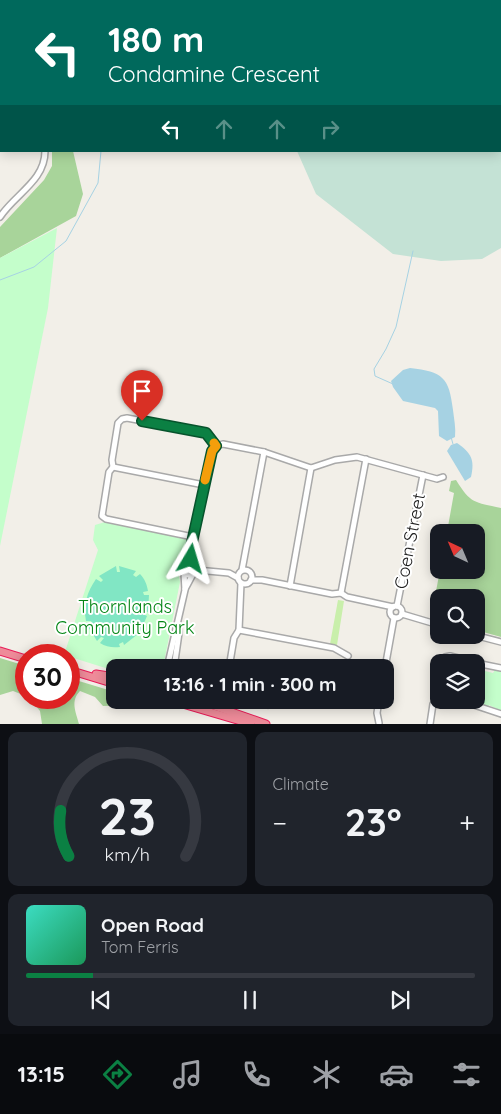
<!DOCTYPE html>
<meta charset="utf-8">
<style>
:root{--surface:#171b24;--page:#20242c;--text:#f1f3f6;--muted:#9ea1a6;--line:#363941;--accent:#0b8043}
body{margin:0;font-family:Quicksand,sans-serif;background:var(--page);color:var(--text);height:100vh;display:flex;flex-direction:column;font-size:19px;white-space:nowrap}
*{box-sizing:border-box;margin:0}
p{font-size:16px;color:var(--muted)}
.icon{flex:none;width:28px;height:28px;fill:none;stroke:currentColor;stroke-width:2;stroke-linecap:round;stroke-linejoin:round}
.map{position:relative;height:724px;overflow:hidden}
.side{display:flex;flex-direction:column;gap:8px;padding:8px;background:#0d0f14;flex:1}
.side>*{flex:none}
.guide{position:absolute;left:0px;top:0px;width:501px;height:152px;box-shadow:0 2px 12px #0003;background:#00695c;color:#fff;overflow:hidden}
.needle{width:32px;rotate:316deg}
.controls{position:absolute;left:430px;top:524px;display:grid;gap:10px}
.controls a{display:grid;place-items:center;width:55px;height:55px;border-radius:10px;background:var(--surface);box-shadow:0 2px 12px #0003;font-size:25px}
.speed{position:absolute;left:15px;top:644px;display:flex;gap:10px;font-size:25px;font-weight:700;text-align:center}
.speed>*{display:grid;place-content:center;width:65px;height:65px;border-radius:50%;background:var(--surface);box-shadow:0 2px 12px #0003;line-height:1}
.speed .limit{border:8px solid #d22;background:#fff;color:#111}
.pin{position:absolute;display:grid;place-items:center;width:42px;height:42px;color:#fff;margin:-51px -21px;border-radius:50% 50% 50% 0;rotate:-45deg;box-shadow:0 0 5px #0007}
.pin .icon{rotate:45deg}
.me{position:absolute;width:55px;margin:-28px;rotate:7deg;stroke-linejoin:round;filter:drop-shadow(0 0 4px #0008)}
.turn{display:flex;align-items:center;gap:18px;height:105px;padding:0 25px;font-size:22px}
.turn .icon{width:65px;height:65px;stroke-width:2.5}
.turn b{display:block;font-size:35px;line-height:42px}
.lanes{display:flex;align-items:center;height:48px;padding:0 25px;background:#0003;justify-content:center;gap:25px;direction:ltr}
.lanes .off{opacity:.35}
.big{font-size:38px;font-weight:800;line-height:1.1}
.side .card{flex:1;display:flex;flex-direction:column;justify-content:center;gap:8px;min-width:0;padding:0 18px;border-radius:10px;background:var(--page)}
.side .dial{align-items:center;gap:0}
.dial svg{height:130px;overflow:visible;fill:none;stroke:var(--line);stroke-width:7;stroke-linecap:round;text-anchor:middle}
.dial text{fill:var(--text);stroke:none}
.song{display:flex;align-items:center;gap:15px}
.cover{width:60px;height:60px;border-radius:8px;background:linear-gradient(135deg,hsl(170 70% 55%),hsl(150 70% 35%))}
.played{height:5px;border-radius:2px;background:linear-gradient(90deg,var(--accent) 15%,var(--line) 15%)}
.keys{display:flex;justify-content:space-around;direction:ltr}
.heat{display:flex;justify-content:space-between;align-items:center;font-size:28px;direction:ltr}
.side .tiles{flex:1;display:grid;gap:8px;grid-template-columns:1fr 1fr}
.card:last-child{grid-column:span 2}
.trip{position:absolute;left:106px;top:659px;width:288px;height:50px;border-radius:10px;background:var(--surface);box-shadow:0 2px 12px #0003;font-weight:800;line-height:50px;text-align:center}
.menu{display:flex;height:80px;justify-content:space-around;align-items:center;background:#090b0e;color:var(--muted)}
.menu .icon{width:35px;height:35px}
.menu .on{color:var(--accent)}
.menu b{font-size:22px;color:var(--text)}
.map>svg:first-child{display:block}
</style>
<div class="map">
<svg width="501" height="724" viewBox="0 0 501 724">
<rect width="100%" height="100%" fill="#f2efe8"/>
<polygon fill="#c9efab" points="338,600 344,601 337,645 330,644"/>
<g fill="#a8d49a">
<polygon points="38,0 170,0 38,1"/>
<polygon points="52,151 73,151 83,194 76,216 0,258 0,227 44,180 52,166"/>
<path d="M456 480C471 504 474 502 501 508V637L476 630V598H439V620L431 618 440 570H476V532H447L454 493 449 491 451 481Z"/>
<polygon points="0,658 26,666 26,696 13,691 0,695"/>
<path d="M69 678 115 692V700H135V705L103 706 95 697 80 691C70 701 76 712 79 724H42L40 711 29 698H69Z"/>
</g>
<g fill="#c4e2d5">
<polygon points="177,0 344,0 176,1"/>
<polygon points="367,0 501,0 501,248 482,259 441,261 393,254 316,194 297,151 500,151 500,1"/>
</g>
<g fill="#c4fecb">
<polygon points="57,228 48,308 0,546 0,258"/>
<polygon points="105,522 184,537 187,542 186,549 177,563 180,582 163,667 115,668 115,671 64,655 98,550 93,540 95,525"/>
<polygon points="481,670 493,673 495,670 501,670 501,711 489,705 488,708 476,705 480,686 477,685"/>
</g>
<path fill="#81e6c4" d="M116 566 117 572H120L119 566 136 571 133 575 136 577 140 574C145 579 147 585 148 591L143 592 144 595H149L148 612 143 611V614L147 616 141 630 138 628 136 631 138 634 124 645 123 642 119 644 120 647C113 648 106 647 100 643L104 638 101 637 97 641 87 625 92 623 91 621H86C83 605 87 592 96 579L101 582 103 580 99 576Z"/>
<g fill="#a6d2e3">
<path d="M410 368C443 372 449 377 453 410 454 419 456 428 455 437L447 441 439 436 438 411 435 408 403 401 393 387 391 381 403 370Z"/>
<path d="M457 443C471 453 475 459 471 477L465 481 447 451 451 445Z"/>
</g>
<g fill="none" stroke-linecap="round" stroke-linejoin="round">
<g stroke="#a6d2e3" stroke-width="1">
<polyline points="350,1 352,0"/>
<polyline points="0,280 34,267 66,241 98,183 101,151"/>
<polyline points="393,384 375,376 374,369 386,349 396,327 413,251"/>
<polyline points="451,437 453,444"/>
</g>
<defs>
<g id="minor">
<polyline points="30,0 30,1"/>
<path d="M0 217C15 194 45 181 45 151"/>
<polyline points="113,467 204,485"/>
<polyline points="193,537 106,519 102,516 109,472 113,467 112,460 118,423 122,419 127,418 206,433 216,446"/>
<circle cx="189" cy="567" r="8"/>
<polyline points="186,559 191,547 212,451 216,446 223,444 264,452 311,468 335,460 357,457 437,479 443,477"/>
<circle cx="245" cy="577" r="7"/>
<polyline points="197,570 229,573 238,578"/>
<polyline points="242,570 264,452"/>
<polyline points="251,580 262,580 332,594 341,593 347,597 393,607"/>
<polyline points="290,586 311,468"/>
<polyline points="185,589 193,574"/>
<polyline points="341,593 366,459"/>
<circle cx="396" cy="612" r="6"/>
<polyline points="397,606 423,475"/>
<polyline points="402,614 439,625"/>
<polyline points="239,630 334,648 348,656"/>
<polyline points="474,635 501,642"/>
<polyline points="441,662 445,657 450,656 474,662"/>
<polyline points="476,663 501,668"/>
<polyline points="167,668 185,590 184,573"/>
<polyline points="174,668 179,633 178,625"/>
<polyline points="229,668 234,638 239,630 241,583"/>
<polyline points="385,668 394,618"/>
<polyline points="439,676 436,691 439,695"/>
<polyline points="263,700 268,705"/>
<polyline points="379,700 377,713 379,723"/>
<polyline points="451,700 471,704 501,714"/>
<polyline points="430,724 433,704 439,697"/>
</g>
<g id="highway">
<polyline points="0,651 26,659"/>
<polyline points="69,670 115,684"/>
<polyline points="96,674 115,677"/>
<polyline points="169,700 251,724"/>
<polyline points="197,700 266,724"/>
</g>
</defs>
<use href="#minor" stroke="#a9a9a9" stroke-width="8"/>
<use href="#highway" stroke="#e91c58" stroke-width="9"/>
<use href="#minor" stroke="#fff" stroke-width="5"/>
<use href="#highway" stroke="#ee8b99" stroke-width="7"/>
</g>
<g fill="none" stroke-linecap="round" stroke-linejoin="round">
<defs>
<polyline id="route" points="142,421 206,433 216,446 212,451 191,547 186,559 191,559"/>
</defs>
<use href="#route" stroke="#07532c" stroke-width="12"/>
<use href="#route" stroke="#0b8043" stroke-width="9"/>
<polyline stroke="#f59e0b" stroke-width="9" points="205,480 212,451 216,446 214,443"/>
</g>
<g text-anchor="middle" stroke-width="4" stroke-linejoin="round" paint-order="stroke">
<g font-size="18" fill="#222" stroke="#fff">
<text transform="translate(410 541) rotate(-79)" y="6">Coen Street</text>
</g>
<g font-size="18" fill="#048616" stroke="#fff">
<text x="125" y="613">Thornlands<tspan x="125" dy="21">Community Park</tspan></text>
</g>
</g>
</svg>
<div class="controls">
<a><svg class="needle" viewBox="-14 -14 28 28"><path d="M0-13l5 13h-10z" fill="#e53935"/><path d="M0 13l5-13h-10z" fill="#9ea1a6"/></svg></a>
<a><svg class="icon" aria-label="search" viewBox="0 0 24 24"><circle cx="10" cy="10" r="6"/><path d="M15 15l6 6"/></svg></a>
<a><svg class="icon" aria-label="layers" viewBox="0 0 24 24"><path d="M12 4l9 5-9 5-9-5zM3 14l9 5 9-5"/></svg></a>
</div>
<div class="speed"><div class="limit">30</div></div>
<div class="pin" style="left:142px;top:421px;background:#d93025"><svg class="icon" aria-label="arrive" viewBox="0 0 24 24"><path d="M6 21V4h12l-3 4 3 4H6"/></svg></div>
<svg class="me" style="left:191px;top:559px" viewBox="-20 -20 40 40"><path d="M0-17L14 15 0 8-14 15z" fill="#0b8043" stroke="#fff" stroke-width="4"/></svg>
<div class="trip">13:16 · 1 min · 300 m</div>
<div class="guide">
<div class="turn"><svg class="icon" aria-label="left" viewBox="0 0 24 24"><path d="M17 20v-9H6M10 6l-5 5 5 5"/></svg><div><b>180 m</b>Condamine Crescent</div></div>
<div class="lanes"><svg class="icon" aria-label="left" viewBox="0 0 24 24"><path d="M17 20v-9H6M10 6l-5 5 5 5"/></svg><svg class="icon off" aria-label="ahead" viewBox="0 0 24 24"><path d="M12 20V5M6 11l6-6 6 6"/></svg><svg class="icon off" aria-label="ahead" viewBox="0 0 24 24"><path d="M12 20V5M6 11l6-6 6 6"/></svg><svg class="icon off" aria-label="right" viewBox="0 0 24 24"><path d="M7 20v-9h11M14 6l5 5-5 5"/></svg></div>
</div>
</div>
<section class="side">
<div class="tiles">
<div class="card dial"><svg viewBox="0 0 100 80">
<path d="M14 69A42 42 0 1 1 86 69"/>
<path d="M14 69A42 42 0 0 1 9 41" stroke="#0b8043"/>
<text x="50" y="56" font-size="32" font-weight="700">23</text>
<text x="50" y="72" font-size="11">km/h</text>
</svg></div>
<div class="card"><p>Climate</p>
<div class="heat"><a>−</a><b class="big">23°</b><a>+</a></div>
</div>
<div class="card">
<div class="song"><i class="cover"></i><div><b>Open Road</b><p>Tom Ferris</p></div></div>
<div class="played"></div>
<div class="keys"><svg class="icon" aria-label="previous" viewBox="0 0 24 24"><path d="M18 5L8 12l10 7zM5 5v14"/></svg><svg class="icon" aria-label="pause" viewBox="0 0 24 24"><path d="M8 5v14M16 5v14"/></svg><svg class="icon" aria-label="next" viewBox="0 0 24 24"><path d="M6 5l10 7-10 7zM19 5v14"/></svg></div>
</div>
</div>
</section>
<nav class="menu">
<b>13:15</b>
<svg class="icon on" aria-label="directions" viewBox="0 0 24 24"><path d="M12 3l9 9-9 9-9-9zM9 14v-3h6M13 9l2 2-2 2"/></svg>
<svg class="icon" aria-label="music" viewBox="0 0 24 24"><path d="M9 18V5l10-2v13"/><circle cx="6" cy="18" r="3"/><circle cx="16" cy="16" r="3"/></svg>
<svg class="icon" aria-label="phone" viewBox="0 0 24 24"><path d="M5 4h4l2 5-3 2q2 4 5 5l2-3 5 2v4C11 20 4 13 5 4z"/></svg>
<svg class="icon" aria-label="climate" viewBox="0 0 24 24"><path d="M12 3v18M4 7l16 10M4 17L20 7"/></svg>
<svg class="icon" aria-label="car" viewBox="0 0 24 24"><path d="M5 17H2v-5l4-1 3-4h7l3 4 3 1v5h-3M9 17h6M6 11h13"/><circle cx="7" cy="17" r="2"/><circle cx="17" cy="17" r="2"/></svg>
<svg class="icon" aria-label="filters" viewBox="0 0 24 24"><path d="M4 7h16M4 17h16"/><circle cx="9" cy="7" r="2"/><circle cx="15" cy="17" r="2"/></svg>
</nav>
